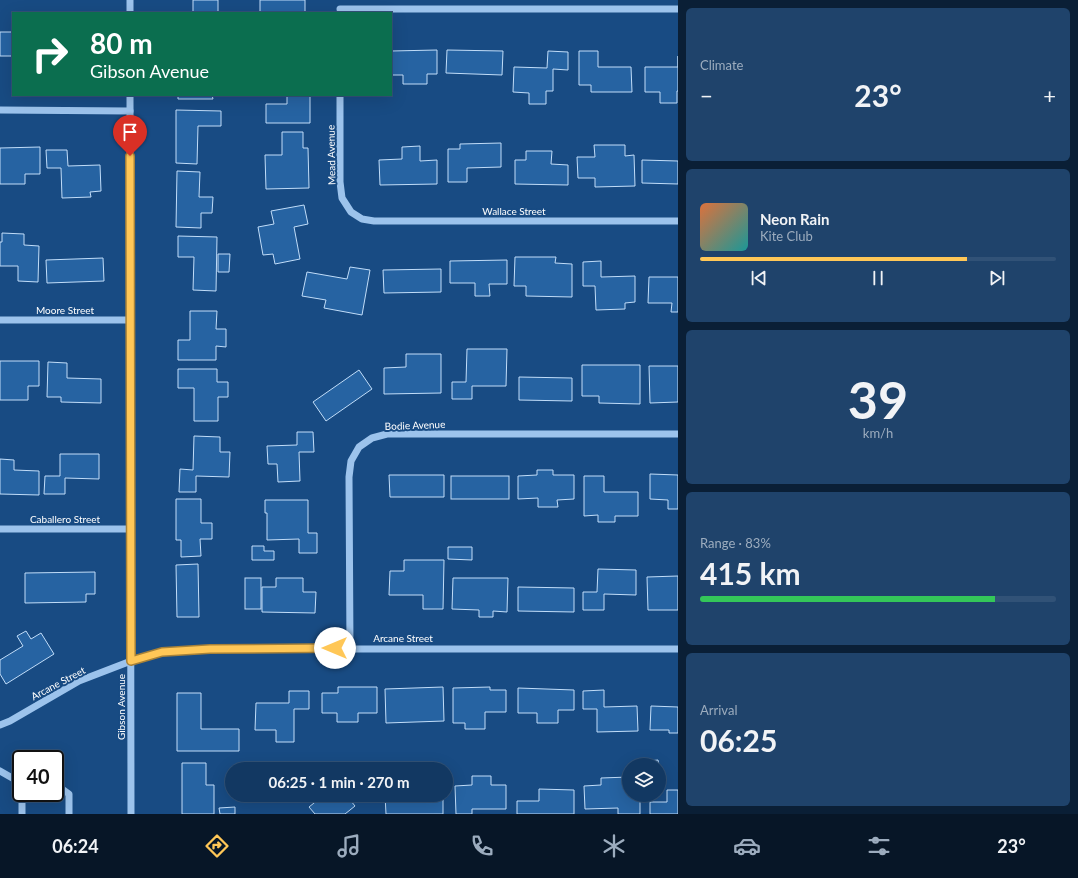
<!DOCTYPE html>
<meta charset="utf-8">
<style>
:root{--surface:#123862;--page:#1f436b;--text:#f1f3f6;--muted:#9cacbe;--line:#315277;--accent:#ffc757}
body{margin:0;font-family:Lato,sans-serif;background:var(--page);color:var(--text);height:100vh;display:flex;flex-direction:column;font-size:15px;white-space:nowrap}
*{box-sizing:border-box;margin:0}
p{font-size:13px;color:var(--muted)}
.icon{flex:none;width:22px;height:22px;fill:none;stroke:currentColor;stroke-width:2;stroke-linecap:round;stroke-linejoin:round}
.map{position:relative;flex:1;overflow:hidden}
.side{display:flex;flex-direction:column;gap:8px;padding:8px;background:#0a1f36;width:400px}
.side>*{flex:none}
.top-card{position:absolute;left:12px;top:12px;width:380px;height:84px;border-radius:0px;box-shadow:0 4px 16px #0002,0 0 0 1px var(--line);background:#0b6e4f;color:#fff;overflow:hidden}
.buttons{position:absolute;left:622px;top:758px;display:grid;gap:8px}
.buttons a{display:grid;place-items:center;width:44px;height:44px;border-radius:50%;background:var(--surface);box-shadow:0 4px 16px #0002,0 0 0 1px var(--line);font-size:20px}
.speed{position:absolute;left:12px;top:750px;display:flex;gap:8px;font-size:20px;font-weight:700;text-align:center}
.speed>*{display:grid;place-content:center;width:52px;height:52px;border-radius:50%;background:var(--surface);box-shadow:0 4px 16px #0002,0 0 0 1px var(--line);line-height:1}
.speed .limit{border:2px solid #111;border-radius:6px;background:#fff;color:#111}
.pin{position:absolute;display:grid;place-items:center;width:34px;height:34px;color:#fff;margin:-41px -17px;border-radius:50% 50% 50% 0;rotate:-45deg;box-shadow:0 0 4px #0007}
.pin .icon{rotate:45deg}
.me{position:absolute;width:44px;margin:-22px;rotate:270deg;stroke-linejoin:round;filter:drop-shadow(0 0 3px #0008)}
.turn{display:flex;align-items:center;gap:14px;height:84px;padding:0 12px;font-size:18px}
.turn .icon{width:52px;height:52px;stroke-width:2.5}
.turn b{display:block;font-size:28px;line-height:34px}
.big{font-size:30px;font-weight:700;line-height:1.1}
.side .widget{flex:1;display:flex;flex-direction:column;justify-content:center;gap:6px;min-width:0;padding:0 14px;border-radius:6px;background:var(--page)}
.side .dial{align-items:center;gap:0}
.dial b{font-size:52px;line-height:1}
.song{display:flex;align-items:center;gap:12px}
.cover{width:48px;height:48px;border-radius:6px;background:linear-gradient(135deg,hsl(20 70% 55%),hsl(180 70% 35%))}
.played{height:4px;border-radius:2px;background:linear-gradient(90deg,var(--accent) 75%,var(--line) 75%)}
.keys{display:flex;justify-content:space-around;direction:ltr}
.heat{display:flex;justify-content:space-between;align-items:center;font-size:22px;direction:ltr}
.charge{height:6px;border-radius:3px;background:linear-gradient(90deg,#34c759 83%,var(--line) 0)}
.trip{position:absolute;left:225px;top:762px;width:228px;height:40px;border-radius:20px;background:var(--surface);box-shadow:0 4px 16px #0002,0 0 0 1px var(--line);font-weight:700;line-height:40px;text-align:center}
.dock{display:flex;height:64px;justify-content:space-around;align-items:center;background:#071627;color:var(--muted)}
.dock .icon{width:28px;height:28px}
.dock .on{color:var(--accent)}
.dock b{font-size:18px;color:var(--text)}
main{display:flex;flex:1;min-height:0}
.map>svg:first-child{display:block}
</style>
<main>
<div class="map">
<svg width="678" height="814" viewBox="0 0 678 814">
<rect width="100%" height="100%" fill="#184b83"/>
<g fill="#2663a2" stroke="#c1ddf9">
<rect x="193" y="0" width="25" height="13"/>
<polygon points="260,0 305,0 305,13 316,13 260,13"/>
<rect x="0" y="32" width="13" height="24"/>
<polygon points="437,50 437,74 427,74 427,84 403,84 403,75 391,75 391,51"/>
<polygon points="447,50 503,51 502,75 446,73"/>
<polygon points="548,51 568,52 568,70 553,69 553,91 546,91 546,104 529,104 529,93 513,92 514,67 547,68"/>
<polygon points="579,51 598,51 598,67 631,67 632,92 591,92 591,85 579,85"/>
<polygon points="678,56 678,91 677,91 677,103 660,103 660,92 645,92 645,67 678,67"/>
<polygon points="178,95 212,95 213,99 178,99"/>
<polygon points="287,95 310,95 310,123 266,123 266,104 287,104"/>
<polygon points="176,110 221,111 221,126 198,126 197,164 176,163"/>
<polygon points="282,132 303,132 303,148 308,148 309,188 266,189 265,155 282,155"/>
<polygon points="501,143 501,167 467,168 467,182 448,182 448,149 460,149 460,144"/>
<polygon points="594,145 625,145 625,156 634,155 635,186 595,187 595,178 578,178 577,157 595,157"/>
<polygon points="420,146 420,161 437,160 437,184 380,185 379,160 402,159 402,147"/>
<polygon points="40,147 40,174 25,174 25,184 0,184 0,148"/>
<polygon points="46,150 67,150 68,166 100,165 101,191 90,192 91,197 62,198 61,168 47,168"/>
<polygon points="526,151 552,151 551,164 568,165 568,185 515,184 515,160 526,160"/>
<polygon points="642,160 678,161 678,184 642,183"/>
<polygon points="177,171 200,172 199,197 213,197 212,213 201,213 201,228 176,227"/>
<polygon points="304,205 308,224 294,227 300,259 275,264 273,254 263,255 258,227 274,224 271,211"/>
<polygon points="2,233 24,234 24,245 39,246 38,282 18,281 18,266 0,266 0,242 2,242"/>
<polygon points="178,236 217,237 216,291 193,290 194,257 178,257"/>
<polygon points="218,254 230,254 229,272 218,272"/>
<polygon points="515,257 556,257 555,263 572,264 572,297 526,296 526,286 514,286"/>
<polygon points="103,258 104,281 47,283 46,260"/>
<polygon points="507,260 507,284 489,284 490,296 475,296 475,283 450,283 450,261"/>
<polygon points="601,261 601,277 635,276 635,302 625,303 625,309 596,310 595,286 583,286 583,262"/>
<polygon points="350,267 370,270 362,315 324,308 326,300 302,296 307,272 347,279"/>
<polygon points="441,269 441,292 384,293 383,270"/>
<polygon points="649,277 678,277 678,312 671,312 672,303 648,303"/>
<polygon points="190,311 217,311 216,329 226,329 226,347 216,346 216,360 178,360 178,340 190,340"/>
<polygon points="467,349 507,349 506,386 472,386 472,399 452,399 452,382 466,382"/>
<polygon points="406,354 441,354 441,393 384,394 384,368 406,367"/>
<polygon points="0,361 39,361 39,386 28,386 28,400 0,400"/>
<polygon points="48,362 67,363 67,378 101,379 101,403 61,402 61,397 47,397"/>
<polygon points="582,365 640,365 640,404 599,403 599,396 582,396"/>
<polygon points="649,366 678,366 678,402 650,403"/>
<polygon points="178,369 217,369 217,382 228,382 228,397 218,397 218,421 194,421 194,388 178,388"/>
<polygon points="359,370 372,389 326,421 313,402"/>
<polygon points="519,377 572,378 572,401 519,400"/>
<polygon points="297,432 313,432 314,452 299,452 300,481 278,482 277,464 268,464 267,446 297,445"/>
<polygon points="194,436 220,437 220,452 230,452 229,477 196,476 196,492 179,492 180,469 193,470"/>
<polygon points="60,454 99,454 99,479 65,478 65,494 44,494 45,476 60,476"/>
<polygon points="0,459 14,460 14,470 39,471 39,495 0,494"/>
<polygon points="537,470 553,470 553,475 574,475 574,499 557,500 558,507 538,507 538,498 518,499 518,476 537,475"/>
<polygon points="650,474 678,475 678,509 668,509 668,500 650,499"/>
<polygon points="389,475 444,475 444,497 390,497"/>
<rect x="451" y="476" width="58" height="23"/>
<polygon points="584,476 604,476 604,492 638,492 638,516 615,516 615,522 598,522 598,515 584,516"/>
<polygon points="176,499 201,499 201,523 212,523 212,539 200,539 201,556 181,557 181,540 176,540"/>
<polygon points="265,500 308,500 308,533 317,533 317,553 299,553 299,539 267,540 267,513 265,513"/>
<polygon points="252,546 264,546 264,551 274,551 274,560 252,560"/>
<polygon points="448,547 472,547 472,560 448,559"/>
<polygon points="404,560 444,560 443,609 423,609 423,595 389,595 390,571 404,571"/>
<polygon points="198,564 199,617 177,617 176,565"/>
<polygon points="598,569 636,570 636,595 604,594 604,610 583,610 583,592 597,592"/>
<polygon points="95,572 95,594 86,594 86,602 25,603 25,573"/>
<polygon points="678,576 678,610 648,610 647,577"/>
<rect x="245" y="578" width="16" height="31"/>
<polygon points="276,578 303,578 303,592 316,592 315,613 262,612 262,587 276,587"/>
<polygon points="453,578 508,578 507,612 493,611 493,617 479,617 479,610 452,609"/>
<polygon points="518,587 574,588 574,612 518,611"/>
<polygon points="26,631 31,639 41,633 54,654 6,684 0,674 0,660 23,646 17,636"/>
<polygon points="338,687 377,687 377,713 358,713 358,722 337,722 337,713 322,713 322,693 338,693"/>
<polygon points="443,687 444,721 386,723 385,689"/>
<polygon points="490,687 490,690 506,690 506,712 485,712 485,729 465,729 465,723 453,723 453,688"/>
<polygon points="518,688 574,690 574,710 558,710 558,723 537,723 537,713 518,713"/>
<polygon points="604,690 604,707 637,706 638,731 597,732 597,709 583,709 583,691"/>
<polygon points="289,691 309,691 309,709 294,709 294,742 276,742 276,730 255,730 256,703 289,703"/>
<polygon points="177,693 201,693 201,729 239,729 239,751 177,751"/>
<polygon points="651,706 678,707 678,733 669,733 669,730 650,730"/>
<polygon points="658,760 659,765 649,765 648,761"/>
<polygon points="182,763 206,763 206,785 214,785 214,814 182,814"/>
<polygon points="472,776 491,776 491,785 506,785 506,809 472,809 472,814 456,814 455,786 472,785"/>
<polygon points="629,777 629,795 640,795 640,814 618,814 618,808 585,809 584,786 601,785 601,778"/>
<polygon points="539,789 574,790 574,814 517,814 517,801 539,801"/>
<polygon points="667,790 678,790 678,814 650,814 650,802 667,802"/>
<polygon points="324,795 346,795 355,806 345,814 315,814 309,807"/>
<polygon points="385,795 443,795 443,814 386,814"/>
<polygon points="235,807 235,814 220,814 219,808"/>
</g>
<g fill="none" stroke-linecap="round" stroke-linejoin="round">
<g stroke="#9cc3ec" stroke-width="7">
<polyline points="130,0 130,13"/>
<polyline points="340,9 678,9"/>
<polyline points="130,95 131,814"/>
<polyline points="340,95 340,182 342,198 351,212 362,219 374,221 678,221"/>
<polyline points="0,110 130,111"/>
<polyline points="0,320 130,320"/>
<polyline points="0,529 130,529"/>
<polyline points="350,648 349,477 351,461 359,447 372,438 387,434 678,434"/>
<polyline points="0,725 10,721 79,681 131,661 162,652 210,649 678,649"/>
<polyline points="0,771 21,783"/>
<polyline points="55,784 69,794 69,814"/>
<polyline points="22,814 22,793"/>
</g>
</g>
<g fill="none" stroke-linecap="round" stroke-linejoin="round">
<defs>
<polyline id="route" points="130,156 131,661 162,652 210,649 335,648"/>
</defs>
<use href="#route" stroke="#a68139" stroke-width="10"/>
<use href="#route" stroke="#ffc757" stroke-width="7"/>
</g>
<g text-anchor="middle" stroke-width="4" stroke-linejoin="round" paint-order="stroke">
<g font-size="10" fill="#fff" stroke="#184b83">
<text transform="translate(331 155) rotate(-91)" y="4">Mead Avenue</text>
<text x="514" y="215">Wallace Street</text>
<text x="65" y="314">Moore Street</text>
<text transform="translate(415 425) rotate(-2)" y="4">Bodie Avenue</text>
<text x="65" y="523">Caballero Street</text>
<text x="403" y="642">Arcane Street</text>
<text transform="translate(58 683) rotate(-28)" y="4">Arcane Street</text>
<text transform="translate(121 707) rotate(-90)" y="4">Gibson Avenue</text>
</g>
</g>
</svg>
<div class="buttons">
<a><svg class="icon" aria-label="layers" viewBox="0 0 24 24"><path d="M12 4l9 5-9 5-9-5zM3 14l9 5 9-5"/></svg></a>
</div>
<div class="speed"><div class="limit">40</div></div>
<div class="pin" style="left:130px;top:156px;background:#d93025"><svg class="icon" aria-label="arrive" viewBox="0 0 24 24"><path d="M6 21V4h12l-3 4 3 4H6"/></svg></div>
<svg class="me" style="left:335px;top:648px" viewBox="-20 -20 40 40"><circle r="19" fill="#fff"/><path d="M0-13L10 11 0 6-10 11z" fill="#ffc757"/></svg>
<div class="trip">06:25 · 1 min · 270 m</div>
<div class="top-card">
<div class="turn"><svg class="icon" aria-label="right" viewBox="0 0 24 24"><path d="M7 20v-9h11M14 6l5 5-5 5"/></svg><div><b>80 m</b>Gibson Avenue</div></div>
</div>
</div>
<section class="side">
<div class="widget"><p>Climate</p>
<div class="heat"><a>−</a><b class="big">23°</b><a>+</a></div>
</div>
<div class="widget">
<div class="song"><i class="cover"></i><div><b>Neon Rain</b><p>Kite Club</p></div></div>
<div class="played"></div>
<div class="keys"><svg class="icon" aria-label="previous" viewBox="0 0 24 24"><path d="M18 5L8 12l10 7zM5 5v14"/></svg><svg class="icon" aria-label="pause" viewBox="0 0 24 24"><path d="M8 5v14M16 5v14"/></svg><svg class="icon" aria-label="next" viewBox="0 0 24 24"><path d="M6 5l10 7-10 7zM19 5v14"/></svg></div>
</div>
<div class="widget dial"><b>39</b><p>km/h</p></div>
<div class="widget"><p>Range · 83%</p><b class="big">415 km</b><div class="charge"></div></div>
<div class="widget"><p>Arrival</p><b class="big">06:25</b></div>
</section>
</main>
<nav class="dock">
<b>06:24</b>
<svg class="icon on" aria-label="directions" viewBox="0 0 24 24"><path d="M12 3l9 9-9 9-9-9zM9 14v-3h6M13 9l2 2-2 2"/></svg>
<svg class="icon" aria-label="music" viewBox="0 0 24 24"><path d="M9 18V5l10-2v13"/><circle cx="6" cy="18" r="3"/><circle cx="16" cy="16" r="3"/></svg>
<svg class="icon" aria-label="phone" viewBox="0 0 24 24"><path d="M5 4h4l2 5-3 2q2 4 5 5l2-3 5 2v4C11 20 4 13 5 4z"/></svg>
<svg class="icon" aria-label="climate" viewBox="0 0 24 24"><path d="M12 3v18M4 7l16 10M4 17L20 7"/></svg>
<svg class="icon" aria-label="car" viewBox="0 0 24 24"><path d="M5 17H2v-5l4-1 3-4h7l3 4 3 1v5h-3M9 17h6M6 11h13"/><circle cx="7" cy="17" r="2"/><circle cx="17" cy="17" r="2"/></svg>
<svg class="icon" aria-label="filters" viewBox="0 0 24 24"><path d="M4 7h16M4 17h16"/><circle cx="9" cy="7" r="2"/><circle cx="15" cy="17" r="2"/></svg>
<b>23°</b>
</nav>
